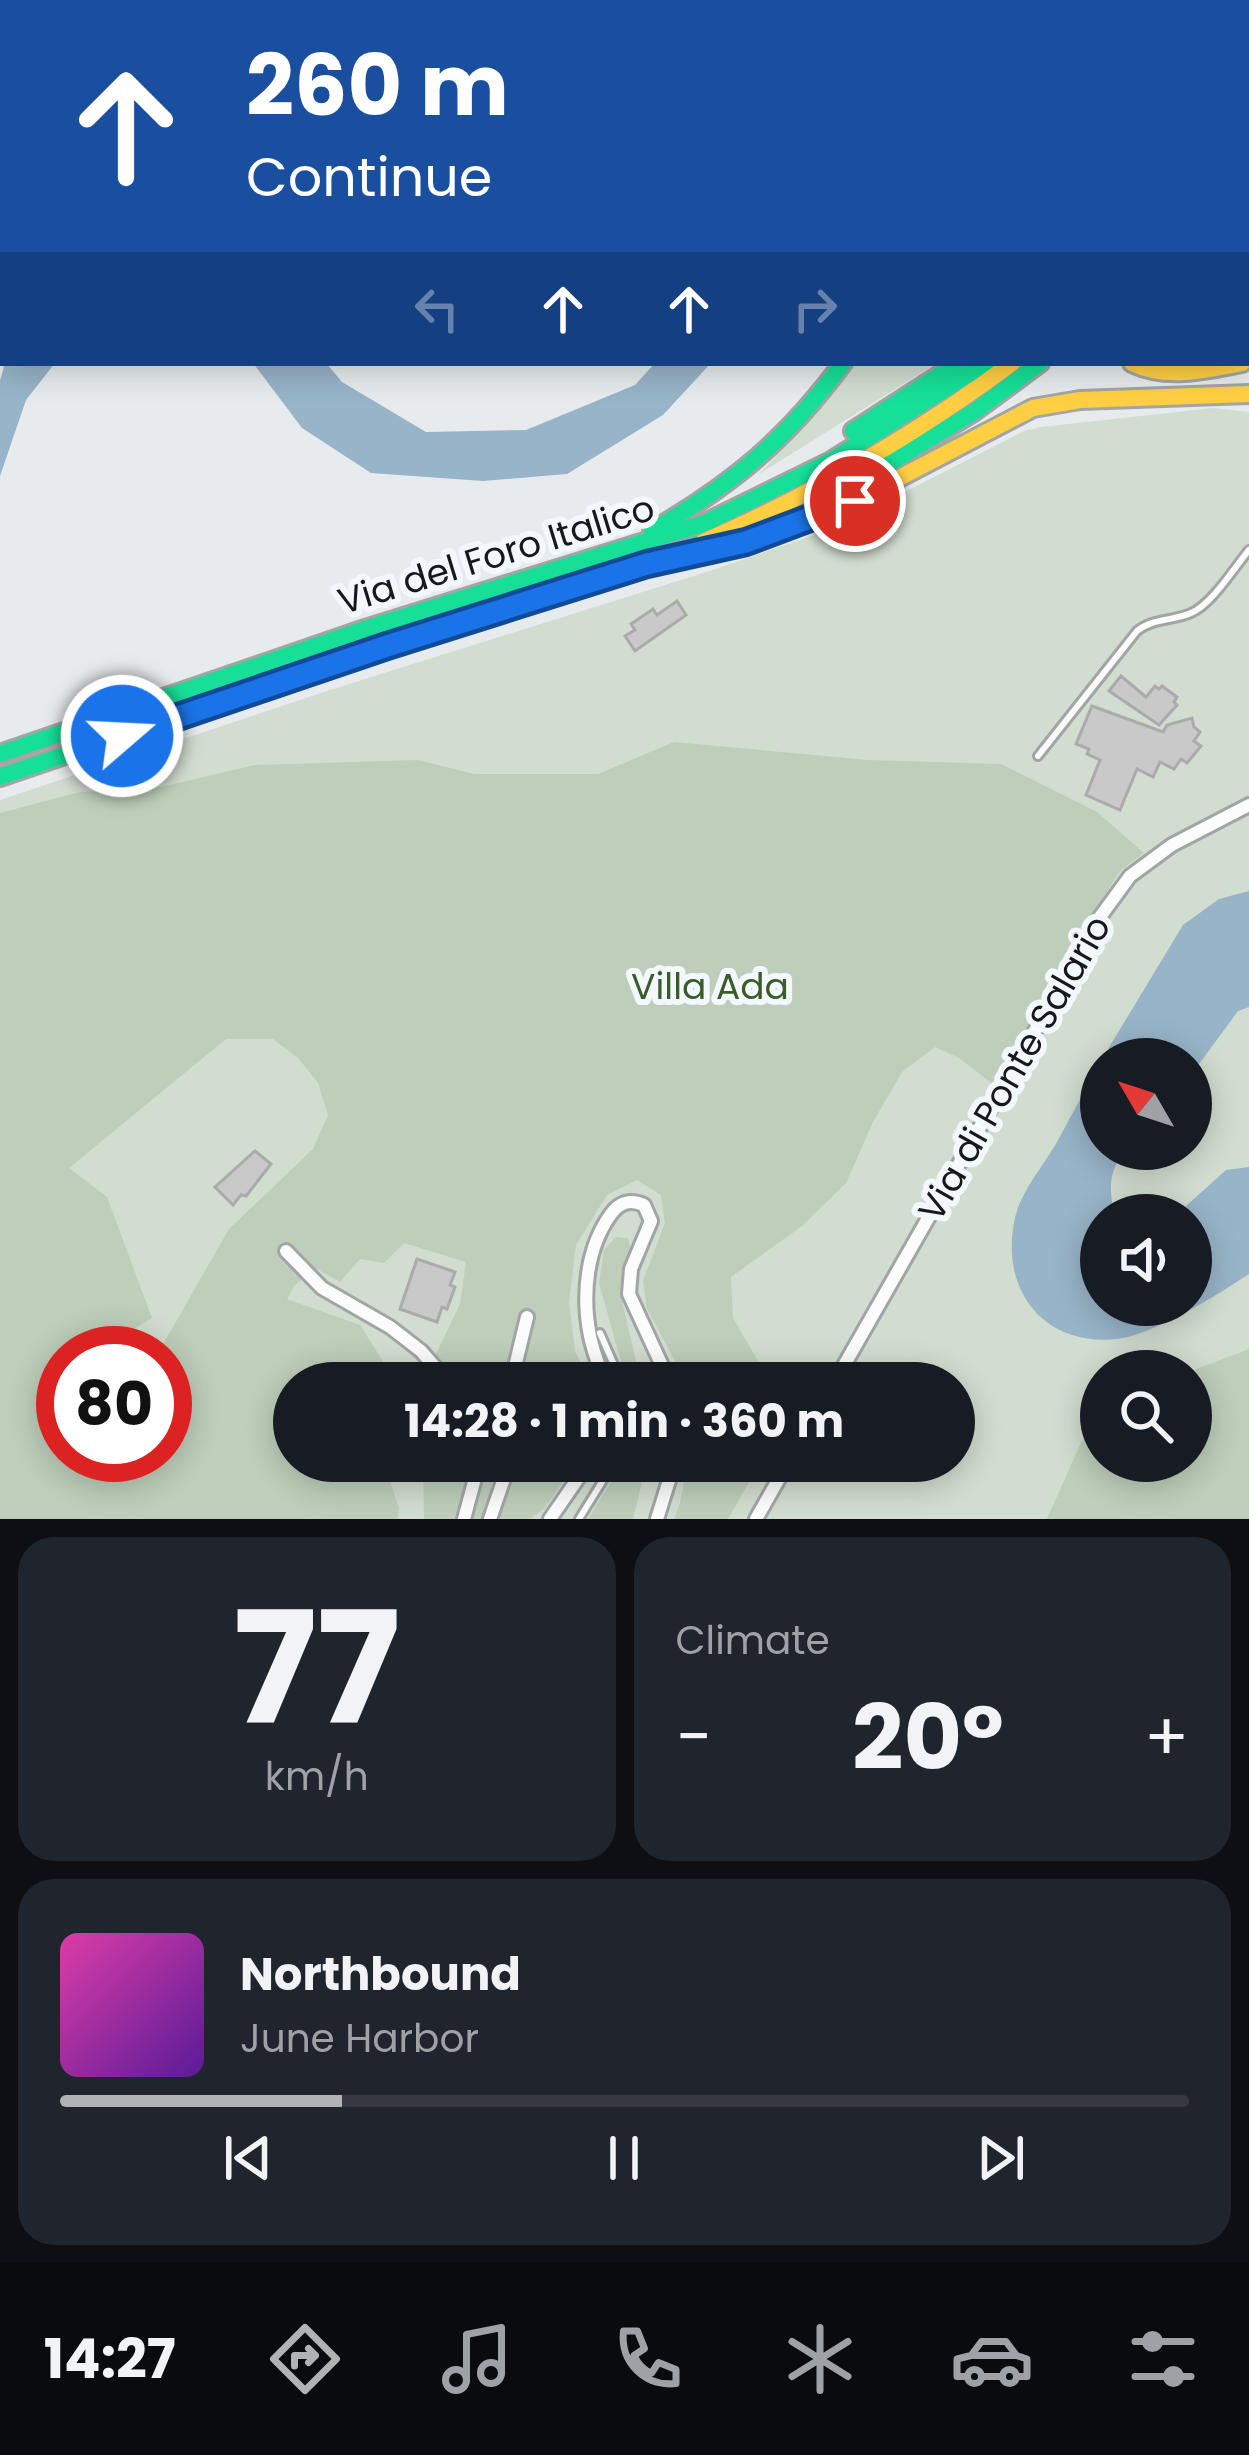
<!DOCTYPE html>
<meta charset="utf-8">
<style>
:root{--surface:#171b24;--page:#20242c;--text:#f1f3f6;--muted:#9ea1a6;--line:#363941;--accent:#b0b2b4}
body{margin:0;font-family:Poppins,sans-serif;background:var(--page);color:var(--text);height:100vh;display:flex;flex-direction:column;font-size:45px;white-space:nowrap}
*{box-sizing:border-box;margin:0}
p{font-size:39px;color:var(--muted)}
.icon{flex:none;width:66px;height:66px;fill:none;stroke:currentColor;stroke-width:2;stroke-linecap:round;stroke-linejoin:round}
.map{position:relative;height:1519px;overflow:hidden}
.sheet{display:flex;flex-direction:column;gap:18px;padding:18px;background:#0d0f14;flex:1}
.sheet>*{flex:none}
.hud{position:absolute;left:0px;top:0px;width:1251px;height:366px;box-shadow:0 6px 30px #0003;background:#1a4fa0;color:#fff;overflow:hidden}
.needle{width:78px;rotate:309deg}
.buttons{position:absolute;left:1080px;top:1038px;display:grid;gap:24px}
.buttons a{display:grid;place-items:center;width:132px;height:132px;border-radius:50%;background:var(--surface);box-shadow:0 6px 30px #0003;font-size:60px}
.speed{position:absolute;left:36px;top:1326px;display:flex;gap:24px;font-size:60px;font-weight:700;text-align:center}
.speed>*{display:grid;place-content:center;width:156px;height:156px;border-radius:50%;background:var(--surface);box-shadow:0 6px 30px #0003;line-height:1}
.speed .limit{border:18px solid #d22;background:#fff;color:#111}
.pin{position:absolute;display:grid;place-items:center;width:102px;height:102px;color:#fff;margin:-51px;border:6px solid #fff;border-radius:50%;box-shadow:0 3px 12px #0007}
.me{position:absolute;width:132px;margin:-66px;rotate:71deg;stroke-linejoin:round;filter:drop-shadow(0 0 9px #0008)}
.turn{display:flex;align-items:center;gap:42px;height:252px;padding:0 48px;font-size:54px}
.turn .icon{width:156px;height:156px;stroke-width:2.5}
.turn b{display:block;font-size:84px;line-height:102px}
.lanes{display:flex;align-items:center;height:114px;padding:0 48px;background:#0003;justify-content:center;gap:60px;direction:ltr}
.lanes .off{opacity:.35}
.big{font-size:90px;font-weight:700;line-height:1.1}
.sheet .tile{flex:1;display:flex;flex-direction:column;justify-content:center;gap:18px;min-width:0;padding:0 42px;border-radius:36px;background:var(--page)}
.sheet .dial{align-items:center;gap:0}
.dial b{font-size:156px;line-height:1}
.song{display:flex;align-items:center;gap:36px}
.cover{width:144px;height:144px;border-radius:18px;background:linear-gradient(135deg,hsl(320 70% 55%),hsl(270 70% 35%))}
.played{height:12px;border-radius:6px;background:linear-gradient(90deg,var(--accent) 25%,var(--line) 25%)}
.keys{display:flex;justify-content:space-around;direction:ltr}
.heat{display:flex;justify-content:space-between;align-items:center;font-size:66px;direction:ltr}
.sheet .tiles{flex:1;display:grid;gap:18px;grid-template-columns:1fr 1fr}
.tile:last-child{grid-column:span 2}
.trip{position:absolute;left:273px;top:1362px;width:702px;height:120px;border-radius:60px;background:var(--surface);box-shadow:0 6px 30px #0003;font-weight:700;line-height:120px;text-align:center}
.tab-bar{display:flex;height:192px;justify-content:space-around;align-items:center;background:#090b0e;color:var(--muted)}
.tab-bar .icon{width:84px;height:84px}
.tab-bar .selected{color:var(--accent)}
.tab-bar b{font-size:54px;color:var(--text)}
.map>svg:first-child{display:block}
</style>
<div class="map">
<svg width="1249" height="1519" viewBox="0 0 1249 1519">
<rect width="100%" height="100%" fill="#e8ebed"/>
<g fill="#d1ddcf" fill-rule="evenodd">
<polygon points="854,363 937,363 759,474 812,418"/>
<path d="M1213 408 1249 412V1519H0V800L327 691 716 569 808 537 854 518 1024 431 1041 427ZM1101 1059H1191V1149H1101ZM1101 1215H1191V1305H1101ZM63 1353H165V1455H63ZM1101 1371H1191V1461H1101ZM294 1383H954V1461H294Z"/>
</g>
<g fill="#beceba" fill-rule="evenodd">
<path d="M674 742 868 760 1001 764 1097 812 1144 853 1122 869 1114 880 1090 919 1021 1043 993 1084 959 1058 935 1047 902 1072 873 1122 846 1183 802 1226 731 1277 733 1318 761 1366 783 1383H683L681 1372 647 1309 643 1281 665 1223 661 1195 637 1180 607 1195 576 1245 569 1302 575 1351 591 1383H451L433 1360 460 1304 466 1262 404 1243 384 1263 360 1259 340 1282 315 1268 294 1286 287 1299 360 1325 386 1366 375 1383H294V1461H383L399 1508 398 1519H0V813L80 792 148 790 255 765 418 760 474 774H598ZM226 1039H273L299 1059 318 1083 328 1115 313 1149 229 1229 158 1353H165V1455H63V1353H111L107 1345 152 1318 107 1197 69 1168Z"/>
<polygon points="616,1237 628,1238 631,1249 620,1292 641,1383 627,1383 599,1283 604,1250"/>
<polygon points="1249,1349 1249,1519 1047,1519 1095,1411 1101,1408 1101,1461 1191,1461 1191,1371"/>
<polygon points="423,1461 452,1461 472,1467 474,1461 577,1461 545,1508 530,1519 424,1519"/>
<polygon points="624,1461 647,1461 633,1519 588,1519"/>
<polygon points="688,1461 761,1461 728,1519 674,1519 680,1503"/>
</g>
<g fill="#98b4c8">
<polygon points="5,363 55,363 26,400 0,476 0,380"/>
<polygon points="253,363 326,363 342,382 426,432 526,430 635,385 655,363 711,363 663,415 567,474 483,481 371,473 302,428"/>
<polygon points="1249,891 1249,1007 1238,1011 1191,1075 1191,1059 1102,1059 1183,925 1219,899"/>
<path d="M1101 1061V1149H1125C1109 1172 1108 1188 1115 1215H1101V1305H1191V1215H1176L1226 1170 1249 1167V1274C1219 1294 1153 1335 1117 1339 1045 1347 1001 1292 1014 1223 1019 1193 1042 1168 1057 1142 1072 1115 1086 1087 1101 1061Z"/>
</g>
<g fill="#c9c9ca" stroke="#ababad" stroke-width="3">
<polygon points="677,601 686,615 635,651 625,636 635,630 631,624 653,609 657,615"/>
<polygon points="1121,676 1146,697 1155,686 1159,689 1162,686 1177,697 1174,702 1177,705 1159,725 1109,691"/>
<polygon points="1092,706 1163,732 1167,725 1192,718 1194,727 1200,732 1194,741 1201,746 1187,763 1181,759 1174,769 1160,762 1153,777 1137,769 1120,810 1086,795 1100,760 1087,754 1089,749 1076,744"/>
<polygon points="255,1151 271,1164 246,1196 241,1195 233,1205 215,1187"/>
<polygon points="417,1259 455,1272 450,1285 455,1287 447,1309 442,1307 437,1322 400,1309"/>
</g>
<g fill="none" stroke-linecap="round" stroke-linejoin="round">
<defs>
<g id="lane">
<polyline points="636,0 640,3"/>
<polyline points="654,0 658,3"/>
<polyline points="705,0 705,3"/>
<path d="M1038 756 1137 631C1153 618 1173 621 1191 613 1212 604 1234 568 1249 550"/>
<polyline points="600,1333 622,1383"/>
<polyline points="579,1519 615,1461"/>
</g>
<g id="street">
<polyline points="371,2 373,0"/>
<polyline points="286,1251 322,1288 390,1327 421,1351 449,1383"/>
<polyline points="511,1383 527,1317"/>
<path d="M605 1383C600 1368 593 1352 590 1336 582 1296 586 1248 611 1214 620 1202 630 1199 644 1205L651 1221 631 1269 629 1294 670 1383"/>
<polyline points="834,1383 1100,917 1130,876 1172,845 1249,805"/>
<polyline points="464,1519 474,1482 474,1461"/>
<polyline points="490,1519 510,1461"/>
<polyline points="550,1519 590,1461"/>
<polyline points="657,1519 675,1461"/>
<polyline points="756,1519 789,1461"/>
</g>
<g id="fast">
<polyline points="937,0 940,3"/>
<polyline points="971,0 976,3"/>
<polyline points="1058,0 1059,2"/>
<polyline points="1192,3 1193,0"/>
<polyline points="1225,3 1227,0"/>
<polyline points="1244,3 1245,0"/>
<polyline points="1248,162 1249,163"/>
<polyline points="1248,174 1249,175"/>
<polyline points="1248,213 1249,213"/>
<polyline points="853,431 958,363"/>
<polyline points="838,495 975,411 1040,363"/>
<path d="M652 531C734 483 787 439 843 363"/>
<polyline points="0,754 365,629 705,523 831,461 986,363"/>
<polyline points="0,777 339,662 615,575 703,542"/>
</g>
<g id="slow">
<path d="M1132 363C1168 380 1204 370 1242 363"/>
<path d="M703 542C814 494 915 435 1012 363"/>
<polyline points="701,553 746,542 855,501 1033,408 1080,400 1249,394"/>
</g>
</defs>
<use href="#lane" stroke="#a2a5a6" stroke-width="12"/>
<use href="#street" stroke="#a2a5a6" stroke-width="18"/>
<use href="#fast" stroke="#a2a5a6" stroke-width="22"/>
<use href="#slow" stroke="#a2a5a6" stroke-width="22"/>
<use href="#lane" stroke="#fcfcfc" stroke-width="6"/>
<use href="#street" stroke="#fcfcfc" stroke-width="12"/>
<use href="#fast" stroke="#16e098" stroke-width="16"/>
<use href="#slow" stroke="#ffcf43" stroke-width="16"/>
</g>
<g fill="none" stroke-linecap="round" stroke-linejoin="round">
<defs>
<polyline id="route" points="122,736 387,646 647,564 746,542 855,501"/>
</defs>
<use href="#route" stroke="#114b97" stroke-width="30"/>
<use href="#route" stroke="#1a73e8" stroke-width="21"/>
</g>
<g text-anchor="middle" stroke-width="12" stroke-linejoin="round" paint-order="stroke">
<g font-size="36" fill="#16181a" stroke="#f2f8fd">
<text transform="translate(496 554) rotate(-17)" y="13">Via del Foro Italico</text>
<text transform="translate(1014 1068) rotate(-60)" y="13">Via di Ponte Salario</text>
</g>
<g font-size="36" fill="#3a5c28" stroke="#f2f8fd">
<text x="710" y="999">Villa Ada</text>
</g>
</g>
</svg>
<div class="buttons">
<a><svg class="needle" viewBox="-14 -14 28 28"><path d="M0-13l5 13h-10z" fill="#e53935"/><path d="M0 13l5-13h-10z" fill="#9ea1a6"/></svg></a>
<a><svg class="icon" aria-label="sound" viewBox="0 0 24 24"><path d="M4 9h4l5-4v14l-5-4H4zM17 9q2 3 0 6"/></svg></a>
<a><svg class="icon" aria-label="search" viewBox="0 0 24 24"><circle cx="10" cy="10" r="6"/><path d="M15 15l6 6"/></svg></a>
</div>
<div class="speed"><div class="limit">80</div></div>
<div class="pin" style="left:855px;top:501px;background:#d93025"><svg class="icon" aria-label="arrive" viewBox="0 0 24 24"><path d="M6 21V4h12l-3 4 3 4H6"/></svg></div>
<svg class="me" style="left:122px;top:736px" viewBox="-20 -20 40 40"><circle r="17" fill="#1a73e8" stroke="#fff" stroke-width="3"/><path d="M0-11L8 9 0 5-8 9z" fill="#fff"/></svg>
<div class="trip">14:28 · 1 min · 360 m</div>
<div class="hud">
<div class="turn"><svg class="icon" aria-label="ahead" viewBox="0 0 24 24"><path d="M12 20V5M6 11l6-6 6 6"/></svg><div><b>260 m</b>Continue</div></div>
<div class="lanes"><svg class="icon off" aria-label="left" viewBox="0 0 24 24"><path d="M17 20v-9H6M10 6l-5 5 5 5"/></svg><svg class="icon" aria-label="ahead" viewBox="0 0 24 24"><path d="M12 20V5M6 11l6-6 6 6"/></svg><svg class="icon" aria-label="ahead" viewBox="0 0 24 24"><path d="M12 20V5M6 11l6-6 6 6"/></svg><svg class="icon off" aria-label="right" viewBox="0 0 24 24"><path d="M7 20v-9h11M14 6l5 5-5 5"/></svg></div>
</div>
</div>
<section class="sheet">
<div class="tiles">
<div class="tile dial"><b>77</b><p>km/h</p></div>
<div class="tile"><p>Climate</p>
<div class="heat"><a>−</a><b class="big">20°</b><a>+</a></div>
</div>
<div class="tile">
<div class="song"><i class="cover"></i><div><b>Northbound</b><p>June Harbor</p></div></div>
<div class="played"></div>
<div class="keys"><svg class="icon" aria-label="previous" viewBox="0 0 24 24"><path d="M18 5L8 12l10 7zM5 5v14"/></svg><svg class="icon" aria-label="pause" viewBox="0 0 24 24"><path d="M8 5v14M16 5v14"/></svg><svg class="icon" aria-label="next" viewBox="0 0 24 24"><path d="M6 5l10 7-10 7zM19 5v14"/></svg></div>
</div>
</div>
</section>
<nav class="tab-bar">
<b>14:27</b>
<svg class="icon selected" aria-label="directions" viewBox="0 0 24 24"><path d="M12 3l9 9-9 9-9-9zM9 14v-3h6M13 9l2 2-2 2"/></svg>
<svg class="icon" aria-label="music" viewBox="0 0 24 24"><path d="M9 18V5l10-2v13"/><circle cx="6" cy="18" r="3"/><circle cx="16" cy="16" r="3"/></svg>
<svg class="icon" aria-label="phone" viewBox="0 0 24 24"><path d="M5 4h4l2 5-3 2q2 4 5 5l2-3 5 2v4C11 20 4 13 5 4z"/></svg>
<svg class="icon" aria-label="climate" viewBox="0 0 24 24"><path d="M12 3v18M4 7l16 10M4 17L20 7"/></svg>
<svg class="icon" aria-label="car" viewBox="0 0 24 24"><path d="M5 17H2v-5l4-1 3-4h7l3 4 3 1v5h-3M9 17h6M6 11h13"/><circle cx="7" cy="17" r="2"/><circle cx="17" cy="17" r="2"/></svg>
<svg class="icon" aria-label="filters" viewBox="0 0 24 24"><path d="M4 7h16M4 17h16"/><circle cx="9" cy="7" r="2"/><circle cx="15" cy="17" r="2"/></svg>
</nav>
